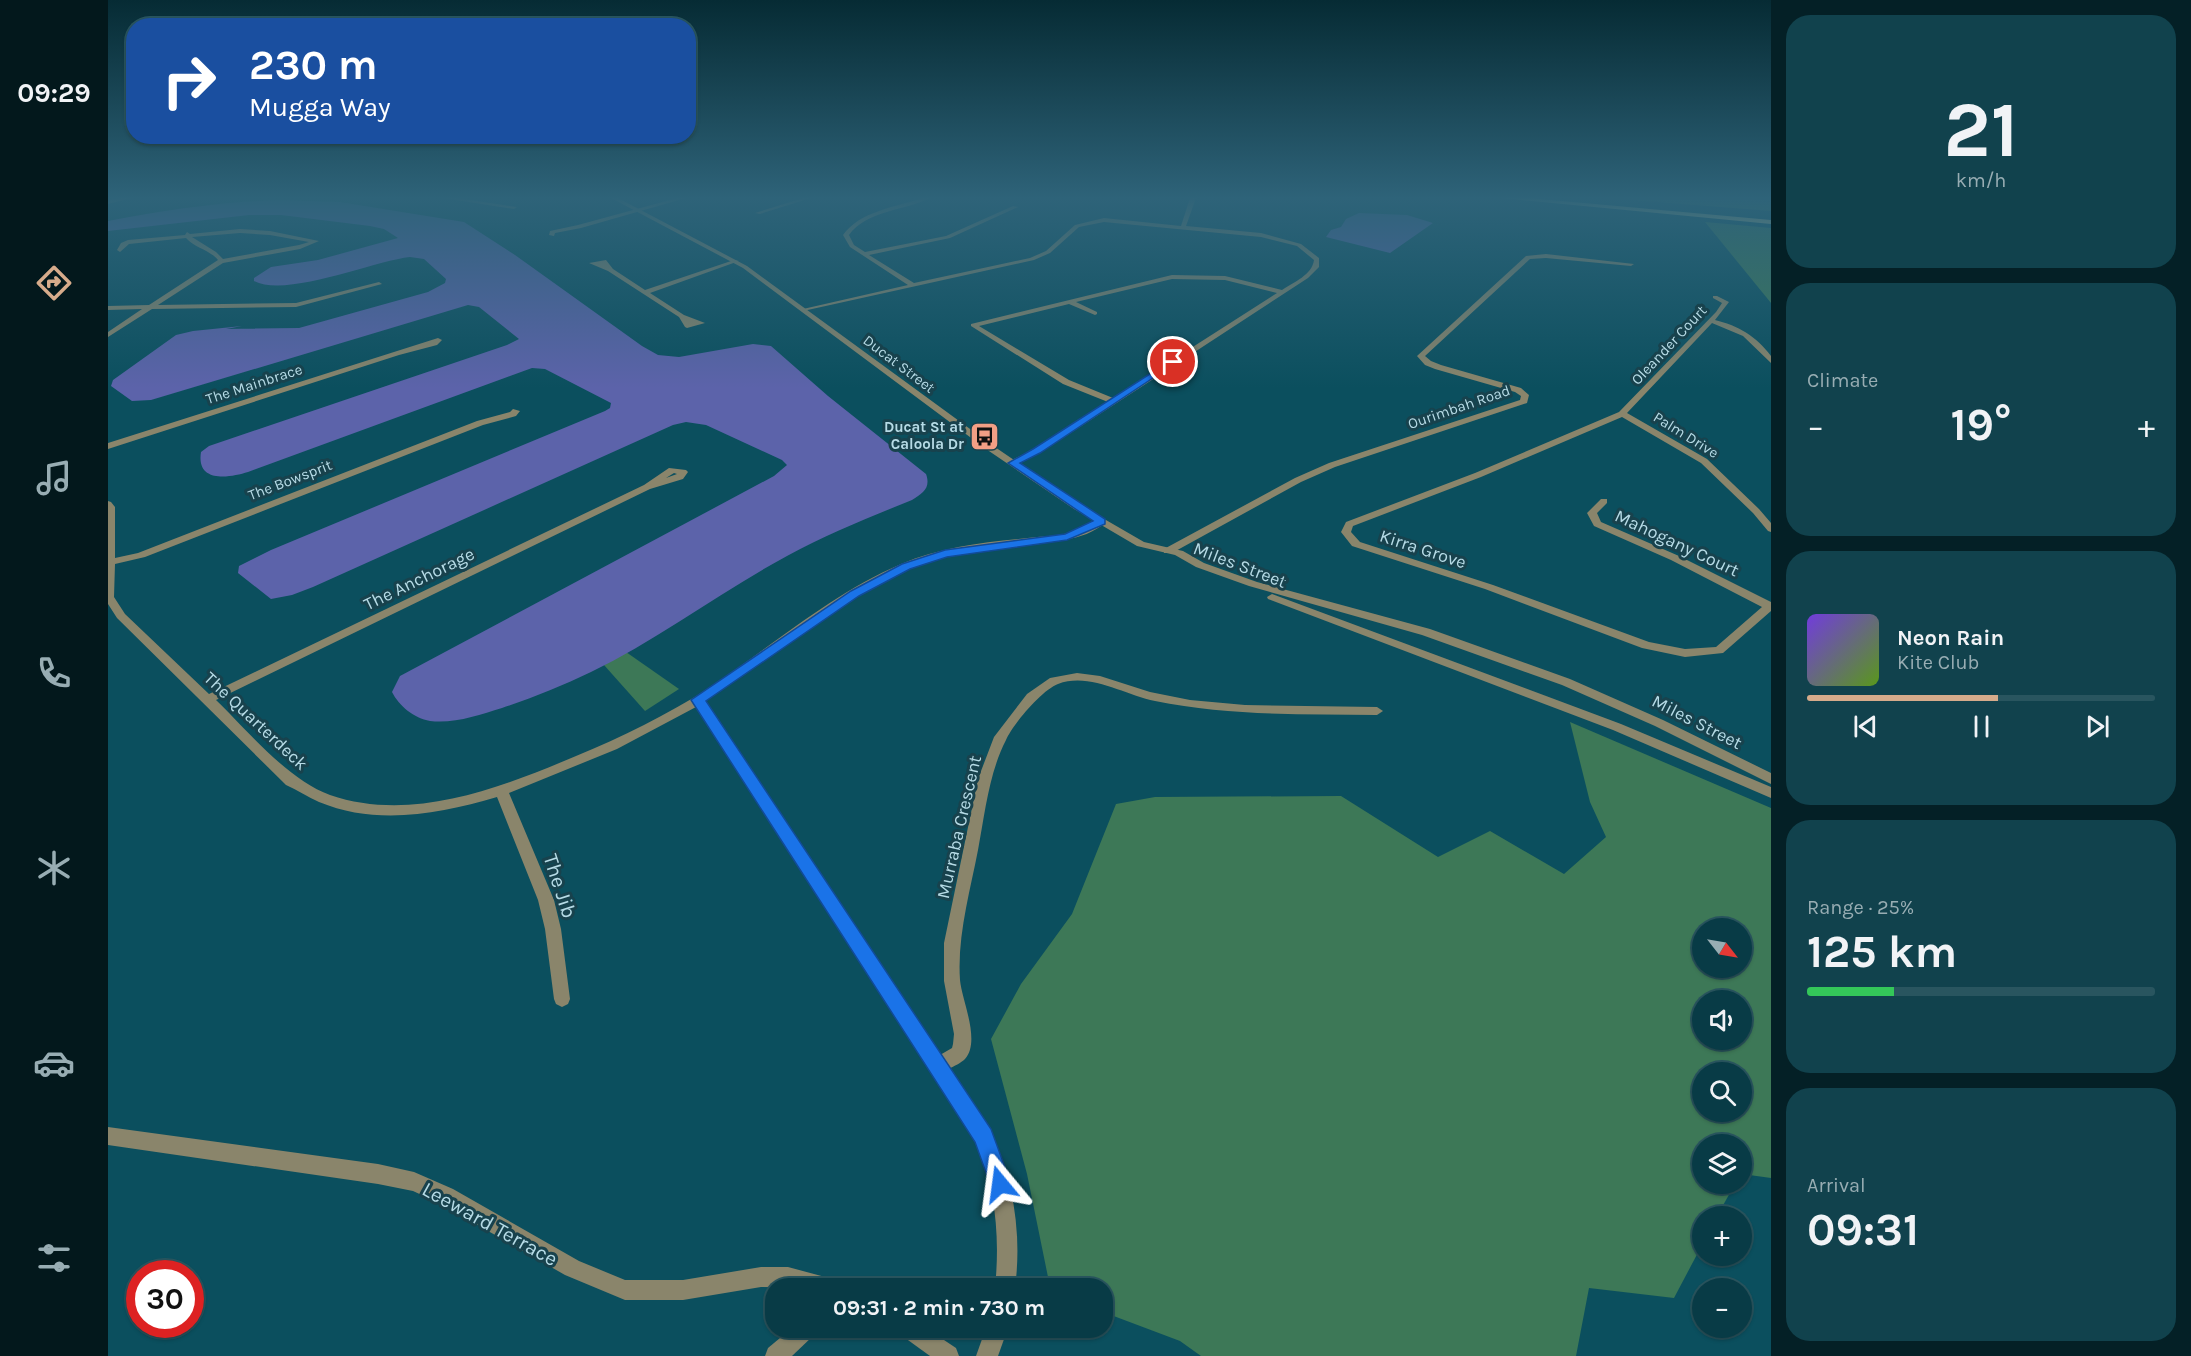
<!DOCTYPE html>
<meta charset="utf-8">
<style>
:root{--surface:#083b46;--page:#11424d;--text:#f1f3f6;--muted:#98adb3;--line:#29555f;--accent:#d6ab8b}
body{margin:0;font-family:Karla,sans-serif;background:var(--page);color:var(--text);height:100vh;display:flex;flex-direction:column;font-size:22px;white-space:nowrap}
*{box-sizing:border-box;margin:0}
p{font-size:20px;color:var(--muted)}
.icon{flex:none;width:33px;height:33px;fill:none;stroke:currentColor;stroke-width:2;stroke-linecap:round;stroke-linejoin:round}
.map{position:relative;flex:1;overflow:hidden}
.sheet{display:flex;flex-direction:column;gap:15px;padding:15px;background:#042026;width:420px}
.sheet>*{flex:none}
.banner{position:absolute;left:18px;top:18px;width:570px;height:126px;border-radius:24px;box-shadow:0 2px 4px #0004,0 0 0 2px var(--line);background:#1a4fa0;color:#fff;overflow:hidden}
.needle{width:39px;rotate:121deg}
.controls{position:absolute;left:1584px;top:918px;display:grid;gap:12px}
.controls a{display:grid;place-items:center;width:60px;height:60px;border-radius:50%;background:var(--surface);box-shadow:0 2px 4px #0004,0 0 0 2px var(--line);font-size:30px}
.speed{position:absolute;left:18px;top:1260px;display:flex;gap:12px;font-size:30px;font-weight:700;text-align:center}
.speed>*{display:grid;place-content:center;width:78px;height:78px;border-radius:50%;background:var(--surface);box-shadow:0 2px 4px #0004,0 0 0 2px var(--line);line-height:1}
.speed .limit{border:9px solid #d22;background:#fff;color:#111}
.pin{position:absolute;display:grid;place-items:center;width:51px;height:51px;color:#fff;margin:-26px;border:3px solid #fff;border-radius:50%;box-shadow:0 2px 6px #0007}
.me{position:absolute;width:66px;margin:-33px;rotate:344deg;stroke-linejoin:round;filter:drop-shadow(0 0 4px #0008)}
.turn{display:flex;align-items:center;gap:21px;height:126px;padding:0 24px;font-size:27px}
.turn .icon{width:78px;height:78px;stroke-width:2.5}
.turn b{display:block;font-size:42px;line-height:51px}
.big{font-size:45px;font-weight:700;line-height:1.1}
.sheet .widget{flex:1;display:flex;flex-direction:column;justify-content:center;gap:9px;min-width:0;padding:0 21px;border-radius:24px;background:var(--page)}
.sheet .dial{align-items:center;gap:0}
.dial b{font-size:78px;line-height:1}
.song{display:flex;align-items:center;gap:18px}
.cover{width:72px;height:72px;border-radius:9px;background:linear-gradient(135deg,hsl(260 70% 55%),hsl(90 70% 35%))}
.played{height:6px;border-radius:3px;background:linear-gradient(90deg,var(--accent) 55%,var(--line) 55%)}
.keys{display:flex;justify-content:space-around;direction:ltr}
.heat{display:flex;justify-content:space-between;align-items:center;font-size:33px;direction:ltr}
.charge{height:9px;border-radius:4px;background:linear-gradient(90deg,#34c759 25%,var(--line) 0)}
.trip{position:absolute;left:657px;top:1278px;width:348px;height:60px;border-radius:24px;background:var(--surface);box-shadow:0 2px 4px #0004,0 0 0 2px var(--line);font-weight:700;line-height:60px;text-align:center}
main{display:flex;flex:1;min-height:0}
.menu{display:flex;flex-direction:column;width:108px;justify-content:space-around;align-items:center;background:#03181c;color:var(--muted)}
.menu .icon{width:42px;height:42px}
.menu .active{color:var(--accent)}
.menu b{font-size:27px;color:var(--text)}
.map>svg:first-child{display:block}
</style>
<main>
<nav class="menu">
<b>09:29</b>
<svg class="icon active" aria-label="directions" viewBox="0 0 24 24"><path d="M12 3l9 9-9 9-9-9zM9 14v-3h6M13 9l2 2-2 2"/></svg>
<svg class="icon" aria-label="music" viewBox="0 0 24 24"><path d="M9 18V5l10-2v13"/><circle cx="6" cy="18" r="3"/><circle cx="16" cy="16" r="3"/></svg>
<svg class="icon" aria-label="phone" viewBox="0 0 24 24"><path d="M5 4h4l2 5-3 2q2 4 5 5l2-3 5 2v4C11 20 4 13 5 4z"/></svg>
<svg class="icon" aria-label="climate" viewBox="0 0 24 24"><path d="M12 3v18M4 7l16 10M4 17L20 7"/></svg>
<svg class="icon" aria-label="car" viewBox="0 0 24 24"><path d="M5 17H2v-5l4-1 3-4h7l3 4 3 1v5h-3M9 17h6M6 11h13"/><circle cx="7" cy="17" r="2"/><circle cx="17" cy="17" r="2"/></svg>
<svg class="icon" aria-label="filters" viewBox="0 0 24 24"><path d="M4 7h16M4 17h16"/><circle cx="9" cy="7" r="2"/><circle cx="15" cy="17" r="2"/></svg>
</nav>
<div class="map">
<svg width="1663" height="1356" viewBox="0 0 1663 1356">
<rect width="100%" height="100%" fill="#0b4f5e"/>
<g fill="#3d7857" fill-rule="evenodd">
<polygon points="1497,198 1663,198 1663,211"/>
<polygon points="1597,222 1663,228 1663,303"/>
<polygon points="518,652 571,689 537,711 496,665"/>
<path d="M1462 722 1663 808V1178L1634 1174V1144H1594V1184H1627L1609 1216H1594V1245L1566 1298 1481 1288 1468 1356H1093L1072 1341 995 1312 994 1288H958L940 1277 919 1174 883 1039 913 984 964 914 1008 804 1047 797 1233 796 1330 857 1382 831 1456 874 1498 837 1482 802ZM1634 928V968H1594V928ZM1594 1000H1634V1040H1594ZM1594 1072H1634V1112H1594Z"/>
</g>
<g fill="#5c63aa">
<path d="M171 200 232 202 356 222 407 255 534 346 550 355 571 357 645 344 663 346 720 396 818 474C823 488 815 493 804 500 762 517 719 534 679 556 612 592 551 639 483 672 454 686 424 698 394 708 371 715 346 724 322 721 306 718 291 706 284 692L292 676 666 476 679 465 674 460 598 425 578 422 565 425 205 587 184 595 163 599 130 573 131 566 163 550 497 411 502 408 503 403 437 369 424 368 140 472C121 478 88 483 93 452L101 446 399 345 411 339 371 307 360 305 43 400 24 401 3 386 5 380 68 335 85 331 134 326 118 329 191 328 320 292 337 283 338 279 316 259 302 257C265 261 179 298 146 281V278L163 267 210 260 290 238 276 229 262 226 173 215H141L0 231V221C57 210 113 202 171 200Z"/>
<polygon points="1251,213 1299,215 1325,223 1282,253 1218,237 1223,230 1233,227 1238,219"/>
</g>
<g fill="none" stroke-linecap="round" stroke-linejoin="round">
<g fill="#8a856b" fill-rule="evenodd">
<polygon points="335,198 350,198 409,207 406,209"/>
<polygon points="569,198 578,198 473,228 447,233 446,236 441,235 442,231 470,225"/>
<polygon points="695,198 703,198 652,214 647,213"/>
<path d="M814 198H822C797 211 759 210 741 235L746 245 757 252 838 236 905 206 910 207 842 238 761 255 806 283 922 258 938 251 967 225 996 218 1073 226 1082 198H1088L1078 226 1153 233 1193 244 1211 258V267L1200 278 932 453 905 466 902 465V461L926 449 1000 402 955 384 863 326V324L1064 275 1117 276 1174 290C1186 282 1204 275 1206 260L1189 246 1153 237 996 222 971 227 942 253 926 260 695 311V309L800 285 742 247 735 235C752 211 788 207 814 198ZM1064 279 1117 280 1169 293 1005 398 961 380 871 326 961 304 987 315 989 314V312L968 302Z"/>
<path d="M132 229 162 231 211 241 192 249 115 263 50 305 188 303 271 282 274 284 188 307 44 309 0 337V332L34 309 0 310V306L41 305 110 260C102 250 87 248 78 238L21 244 12 252 9 250 13 243 20 240 77 235 79 232 82 234ZM132 233 162 235 201 242 191 245 115 259 108 252 84 237Z"/>
<polygon points="1438,254 1526,264 1523,266 1438,258 1422,259 1317,356 1323,361 1333,365 1413,388 1421,395 1419,403 1227,467 1193,482 1064,553 1056,553 1056,549 1187,478 1221,463 1412,400 1413,396 1407,392 1327,369 1317,365 1309,356 1418,256"/>
<polygon points="498,260 505,269 537,290 626,260 631,261 542,293 576,315 597,323 579,328 577,327 571,317 500,271 481,263"/>
<path d="M1605 296H1609L1621 302 1607 320C1631 326 1648 336 1663 356V363L1635 336 1604 323 1519 413 1599 459 1651 509 1663 523V532L1660 531 1645 513 1593 463 1514 417 1373 477 1245 526 1243 532 1252 542 1385 585 1541 642 1577 649 1608 647 1654 607 1563 560 1486 526 1479 513 1493 499H1499V503L1489 513 1493 522 1571 556 1663 602V611L1615 653 1577 657 1534 648 1377 589 1244 546 1233 532 1238 522 1367 473 1511 412 1608 312 1614 303 1605 298Z"/>
<polygon points="330,338 334,340 329,345 291,355 0,449 0,443"/>
<path d="M405 409 412 411 408 416 375 425 37 557 7 564 6 597 17 614 101 694 536 485 561 468 578 470 580 472 575 479 542 489 108 700C140 731 180 780 222 795 304 823 392 788 468 756 514 737 559 715 601 688 664 646 723 594 793 564 839 544 891 541 940 536 948 536 956 534 964 532 975 528 986 519 996 520L998 522C975 543 939 541 911 545 882 548 853 551 826 559 744 584 669 655 597 701L832 1055 844 1048 845 1044 846 1034 836 981V943L870 779 886 737 919 694 942 678 969 673 992 676 1042 692 1082 700 1137 705 1269 707 1275 711 1269 715C1195 714 1120 716 1047 701 1016 695 982 672 950 684 934 690 905 724 898 740 881 773 877 813 870 850 862 892 849 936 852 980 854 1001 873 1041 857 1059 853 1063 846 1066 841 1069 855 1089 871 1109 882 1131 906 1179 914 1235 907 1288H887C892 1238 888 1189 868 1142L588 707 509 749 401 793 446 900 453 929 462 999 460 1004 454 1007 448 1004 446 999 437 929 430 900 389 797C331 814 269 826 211 802 200 797 189 790 178 785L9 618 0 604V501L3 502 7 507V558L30 553 369 421 402 412ZM566 473 569 474 558 478Z"/>
<polygon points="0,1127 270,1164 306,1172 345,1189 471,1261 517,1280 575,1280 653,1267 680,1267 732,1281 735,1288 653,1287 575,1300 517,1300 457,1275 331,1203 305,1191 270,1184 0,1145"/>
<polygon points="684,1328 710,1328 706,1335 684,1356 657,1356 660,1348"/>
<polygon points="789,1328 818,1328 848,1348 851,1356 822,1356 793,1335"/>
<polygon points="878,1328 900,1328 890,1356 868,1356"/>
</g>
<g fill="#8a856b" fill-rule="evenodd">
<polygon points="13,198 24,198 0,204 0,200"/>
<polygon points="503,198 510,198 639,266 884,445 972,505 1036,542 1075,551 1096,563 1149,582 1322,629 1462,679 1555,720 1663,773 1663,784 1547,726 1454,685 1314,635 1141,586 1088,567 1067,555 1029,546 966,509 878,449 635,268"/>
<polygon points="1164,594 1513,724 1663,787 1663,798 1505,730 1160,599 1159,597"/>
</g>
<polygon fill="#d9cc92" fill-rule="evenodd" points="1393,198 1421,198 1663,220 1663,224"/>
</g>
<linearGradient id="sky" x2="0" y2="1"><stop stop-color="#062b34"/><stop offset="0.51" stop-color="#2e6379"/><stop offset="1" stop-color="#2e6379" stop-opacity="0"/></linearGradient>
<rect width="1663" height="388" fill="url(#sky)"/>
<polygon fill="#1a73e8" stroke="#114b97" stroke-width="1.5" points="1062,361 1069,362 932,453 912,463 997,519 997,524 959,540 839,557 802,569 751,596 598,701 883,1129 903,1184 900,1192 892,1195 885,1192 867,1142 583,700 743,591 794,564 837,550 957,534 985,521 900,463 925,449"/>
<defs>
<symbol id="bus-square" viewBox="-11 -11 22 22"><rect x="-9" y="-9" width="18" height="18" rx="4" fill="#f39f85" stroke="#18424d"/><path d="M-5-6H5V4H4V6H2V4H-2V6H-4V4H-5ZM-3.5-4V0h7V-4ZM-3.5 1.2v1.5H-2V1.2ZM2 1.2v1.5H3.5V1.2Z" fill="#111"/></symbol>
</defs>
<g fill-rule="evenodd">
<use href="#bus-square" x="860" y="420" width="33" height="33"/>
</g>
<g text-anchor="middle" stroke-width="6" stroke-linejoin="round" paint-order="stroke">
<g font-size="15" fill="#b6dbe6" stroke="#18424d">
<text transform="translate(1561 345) rotate(-47)" y="5">Oleander Court</text>
<text transform="translate(791 364) rotate(37)" y="5">Ducat Street</text>
<text transform="translate(146 384) rotate(-18)" y="5">The Mainbrace</text>
<text transform="translate(1351 407) rotate(-19)" y="5">Ourimbah Road</text>
<text transform="translate(1578 435) rotate(32)" y="5">Palm Drive</text>
<text transform="translate(182 480) rotate(-21)" y="5">The Bowsprit</text>
</g>
<g font-size="15" font-weight="bold" fill="#b6dbe6" stroke="#18424d" text-anchor="end">
<text x="856" y="432">Ducat St at<tspan x="856" dy="17">Caloola Dr</tspan></text>
</g>
<g font-size="18" fill="#b6dbe6" stroke="#18424d">
<text transform="translate(1569 543) rotate(25)" y="6">Mahogany Court</text>
<text transform="translate(1315 549) rotate(18)" y="6">Kirra Grove</text>
<text transform="translate(1132 565) rotate(21)" y="6">Miles Street</text>
<text transform="translate(311 579) rotate(-26)" y="6">The Anchorage</text>
<text transform="translate(148 721) rotate(43)" y="6">The Quarterdeck</text>
<text transform="translate(1589 722) rotate(27)" y="6">Miles Street</text>
<text transform="translate(851 827) rotate(-77)" y="6">Murraba Crescent</text>
</g>
<g font-size="21" fill="#b6dbe6" stroke="#18424d">
<text transform="translate(452 886) rotate(72)" y="7">The Jib</text>
<text transform="translate(382 1224) rotate(29)" y="7">Leeward Terrace</text>
</g>
</g>
</svg>
<div class="controls">
<a><svg class="needle" viewBox="-14 -14 28 28"><path d="M0-13l5 13h-10z" fill="#e53935"/><path d="M0 13l5-13h-10z" fill="#98adb3"/></svg></a>
<a><svg class="icon" aria-label="sound" viewBox="0 0 24 24"><path d="M4 9h4l5-4v14l-5-4H4zM17 9q2 3 0 6"/></svg></a>
<a><svg class="icon" aria-label="search" viewBox="0 0 24 24"><circle cx="10" cy="10" r="6"/><path d="M15 15l6 6"/></svg></a>
<a><svg class="icon" aria-label="layers" viewBox="0 0 24 24"><path d="M12 4l9 5-9 5-9-5zM3 14l9 5 9-5"/></svg></a>
<a>+</a>
<a>−</a>
</div>
<div class="speed"><div class="limit">30</div></div>
<div class="pin" style="left:1065px;top:362px;background:#d93025"><svg class="icon" aria-label="arrive" viewBox="0 0 24 24"><path d="M6 21V4h12l-3 4 3 4H6"/></svg></div>
<svg class="me" style="left:892px;top:1184px" viewBox="-20 -20 40 40"><path d="M0-17L14 15 0 8-14 15z" fill="#1a73e8" stroke="#fff" stroke-width="4"/></svg>
<div class="trip">09:31 · 2 min · 730 m</div>
<div class="banner">
<div class="turn"><svg class="icon" aria-label="right" viewBox="0 0 24 24"><path d="M7 20v-9h11M14 6l5 5-5 5"/></svg><div><b>230 m</b>Mugga Way</div></div>
</div>
</div>
<section class="sheet">
<div class="widget dial"><b>21</b><p>km/h</p></div>
<div class="widget"><p>Climate</p>
<div class="heat"><a>−</a><b class="big">19°</b><a>+</a></div>
</div>
<div class="widget">
<div class="song"><i class="cover"></i><div><b>Neon Rain</b><p>Kite Club</p></div></div>
<div class="played"></div>
<div class="keys"><svg class="icon" aria-label="previous" viewBox="0 0 24 24"><path d="M18 5L8 12l10 7zM5 5v14"/></svg><svg class="icon" aria-label="pause" viewBox="0 0 24 24"><path d="M8 5v14M16 5v14"/></svg><svg class="icon" aria-label="next" viewBox="0 0 24 24"><path d="M6 5l10 7-10 7zM19 5v14"/></svg></div>
</div>
<div class="widget"><p>Range · 25%</p><b class="big">125 km</b><div class="charge"></div></div>
<div class="widget"><p>Arrival</p><b class="big">09:31</b></div>
</section>
</main>
